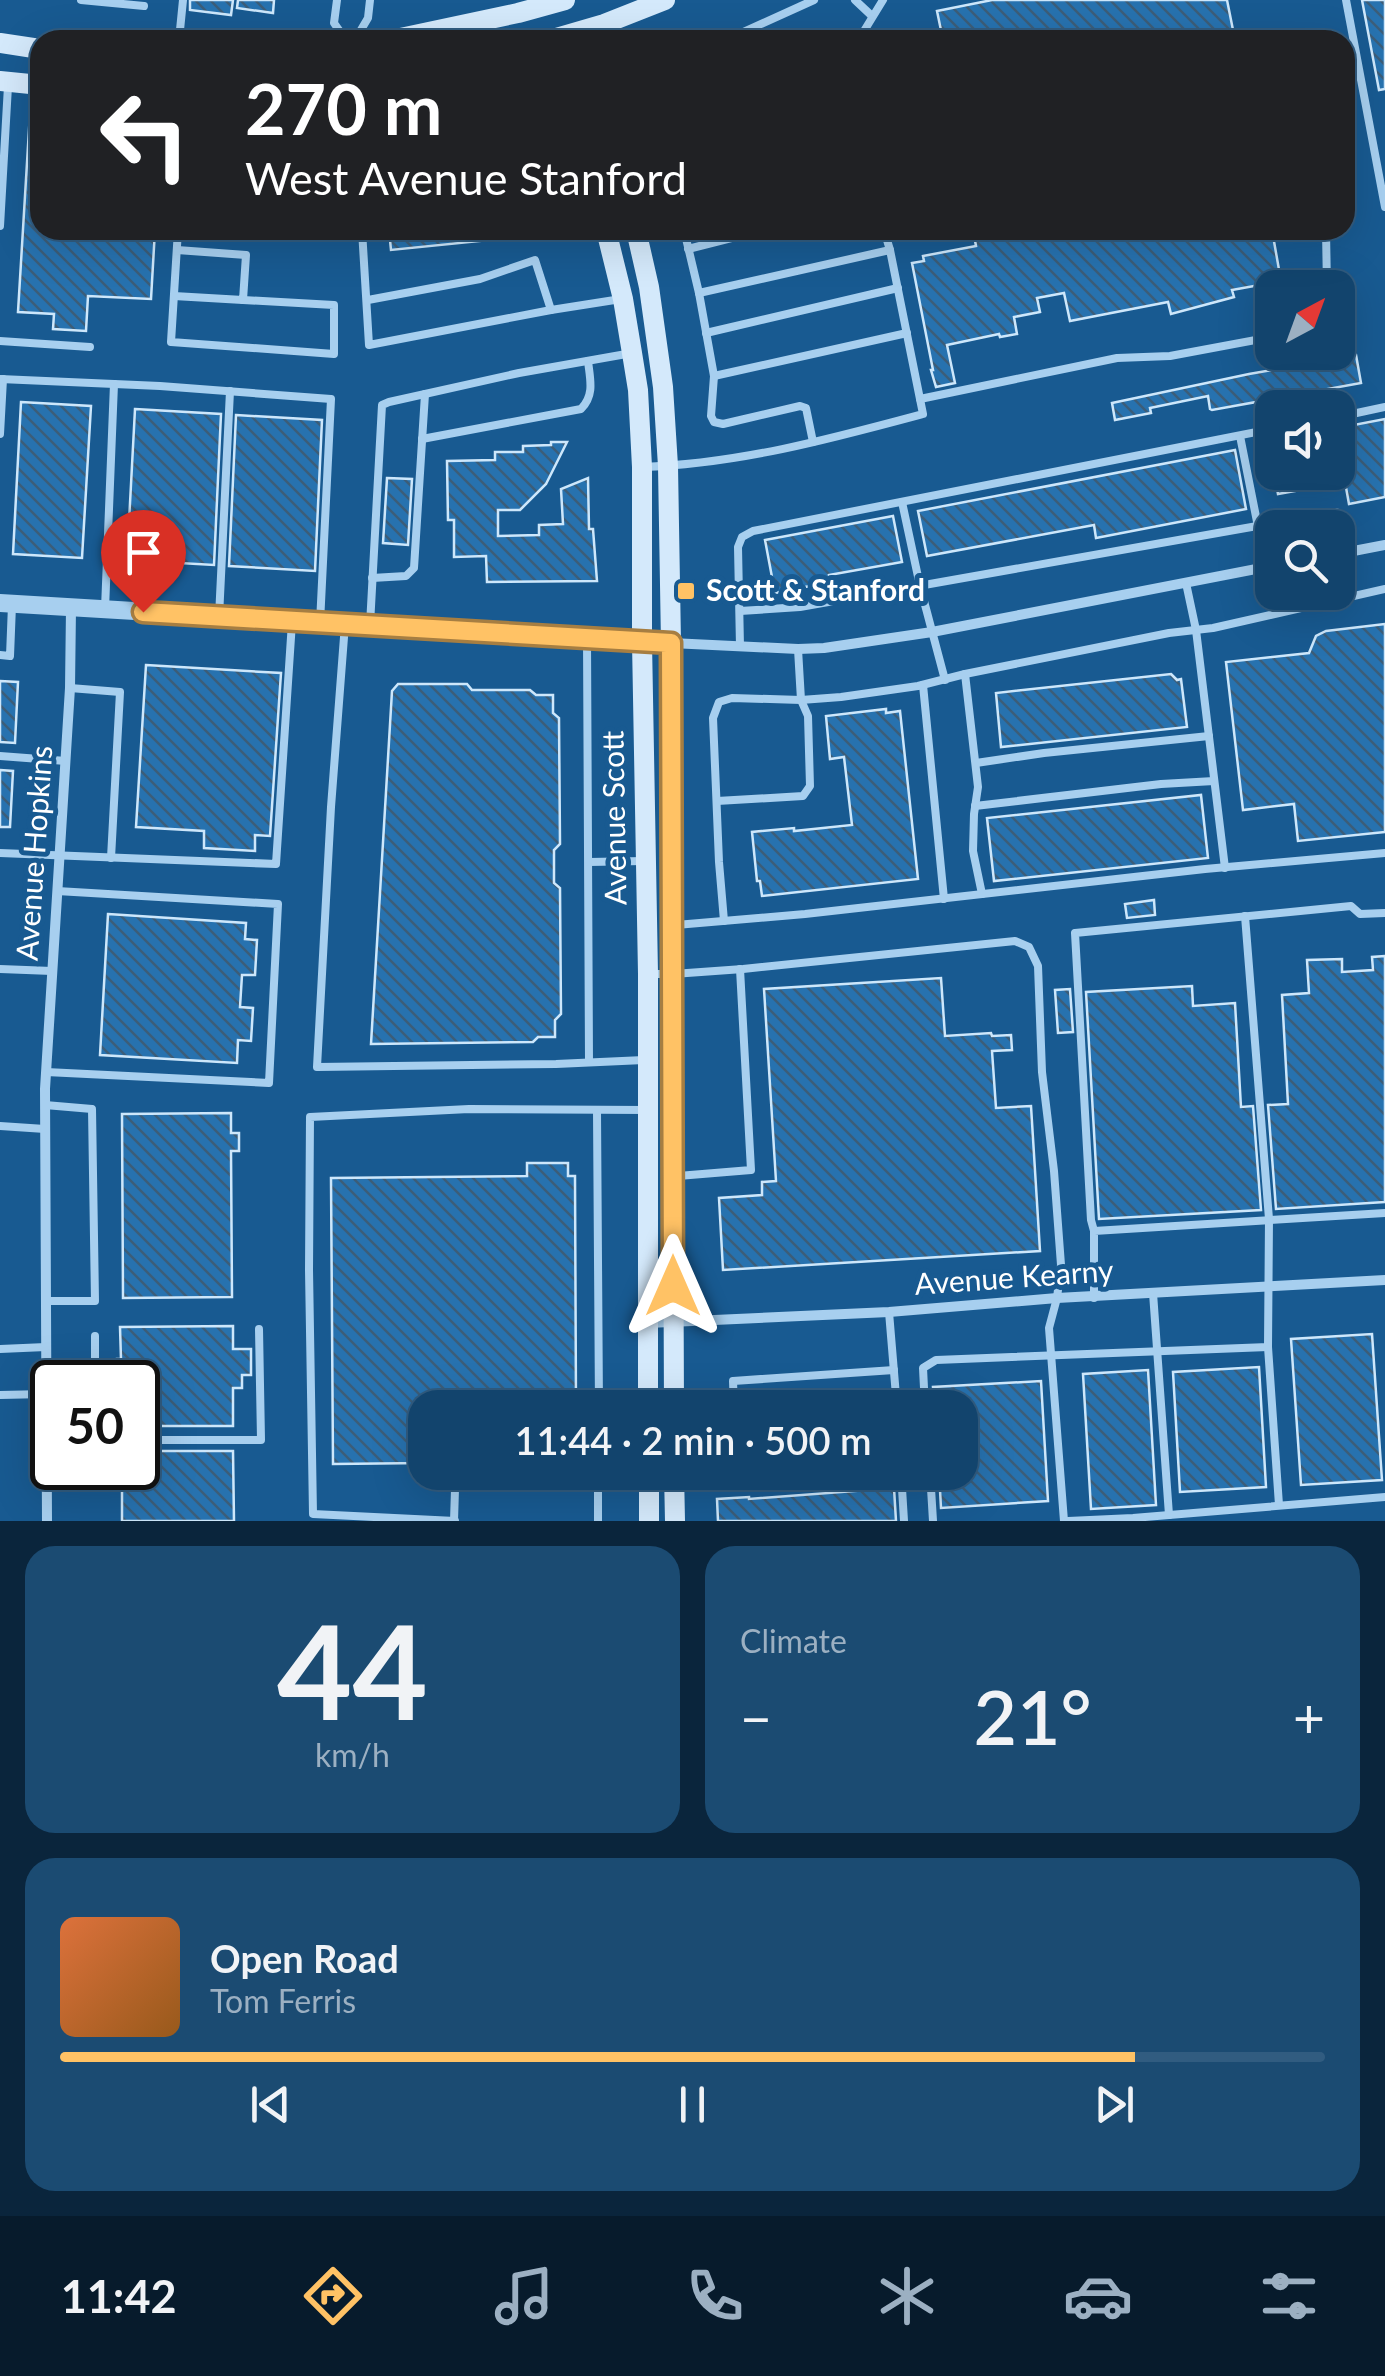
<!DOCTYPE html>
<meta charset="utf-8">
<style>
:root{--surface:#12446d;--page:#1b4b72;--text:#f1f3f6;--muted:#9cb0c2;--line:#315c80;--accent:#ffc265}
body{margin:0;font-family:Lato,sans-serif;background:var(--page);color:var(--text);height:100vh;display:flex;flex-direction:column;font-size:38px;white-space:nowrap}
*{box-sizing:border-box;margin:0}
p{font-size:32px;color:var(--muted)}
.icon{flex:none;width:55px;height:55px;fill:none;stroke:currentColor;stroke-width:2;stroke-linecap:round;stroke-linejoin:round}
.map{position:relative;height:1521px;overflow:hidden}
.side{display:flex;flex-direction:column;gap:25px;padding:25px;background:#0a253c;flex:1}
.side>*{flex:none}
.top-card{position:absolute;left:30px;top:30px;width:1325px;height:210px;border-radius:30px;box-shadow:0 10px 40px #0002,0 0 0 2px var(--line);background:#202124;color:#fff;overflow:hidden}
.needle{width:65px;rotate:41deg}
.tools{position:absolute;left:1255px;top:270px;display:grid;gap:20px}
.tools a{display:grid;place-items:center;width:100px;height:100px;border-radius:20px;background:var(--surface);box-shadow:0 10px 40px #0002,0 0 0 2px var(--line);font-size:50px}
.speed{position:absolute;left:30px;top:1360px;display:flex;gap:20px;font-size:50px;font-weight:700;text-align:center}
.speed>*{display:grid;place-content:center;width:130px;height:130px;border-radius:50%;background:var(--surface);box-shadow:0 10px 40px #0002,0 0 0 2px var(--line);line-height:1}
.speed .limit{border:5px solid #111;border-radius:15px;background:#fff;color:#111}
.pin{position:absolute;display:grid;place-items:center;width:85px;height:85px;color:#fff;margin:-102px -42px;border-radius:50% 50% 50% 0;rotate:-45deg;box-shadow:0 0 10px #0007}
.pin .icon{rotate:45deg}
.me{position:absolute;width:110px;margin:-55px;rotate:0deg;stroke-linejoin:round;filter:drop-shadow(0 0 8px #0008)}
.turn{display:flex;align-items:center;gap:35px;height:210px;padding:0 50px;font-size:45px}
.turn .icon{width:130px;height:130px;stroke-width:2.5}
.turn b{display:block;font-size:70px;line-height:85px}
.big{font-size:75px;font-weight:600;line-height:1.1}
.side .widget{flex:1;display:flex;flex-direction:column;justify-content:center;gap:15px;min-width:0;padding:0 35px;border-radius:30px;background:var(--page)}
.side .dial{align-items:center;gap:0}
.dial b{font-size:130px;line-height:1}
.song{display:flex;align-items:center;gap:30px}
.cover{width:120px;height:120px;border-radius:15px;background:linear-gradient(135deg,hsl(20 70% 55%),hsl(30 70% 35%))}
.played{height:10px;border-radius:5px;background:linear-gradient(90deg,var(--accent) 85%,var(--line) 85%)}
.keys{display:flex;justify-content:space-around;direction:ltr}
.heat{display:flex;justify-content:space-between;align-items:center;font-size:55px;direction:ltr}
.side .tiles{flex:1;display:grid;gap:25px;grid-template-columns:1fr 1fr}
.widget:last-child{grid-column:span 2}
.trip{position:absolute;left:408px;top:1390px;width:570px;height:100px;border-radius:30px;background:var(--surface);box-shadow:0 10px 40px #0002,0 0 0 2px var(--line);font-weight:600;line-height:100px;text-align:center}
.tab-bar{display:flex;height:160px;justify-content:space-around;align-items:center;background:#071b2c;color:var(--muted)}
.tab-bar .icon{width:70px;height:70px}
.tab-bar .on{color:var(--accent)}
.tab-bar b{font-size:45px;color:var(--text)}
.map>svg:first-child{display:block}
</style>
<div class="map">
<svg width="1385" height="1521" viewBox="0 0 1385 1521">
<defs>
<pattern id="building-back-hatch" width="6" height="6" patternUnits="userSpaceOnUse" patternTransform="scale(2.5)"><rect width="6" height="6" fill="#2772af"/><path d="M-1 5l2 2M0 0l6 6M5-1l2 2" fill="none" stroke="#3b5d79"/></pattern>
</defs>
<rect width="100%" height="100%" fill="#185a91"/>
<g fill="url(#building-back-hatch)" stroke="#cde7fb" stroke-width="2.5">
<polygon points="190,0 233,0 231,15 190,10"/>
<polygon points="238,0 274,0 273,13 237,8"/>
<polygon points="992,0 1227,0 1235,40 943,40 937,11"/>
<polygon points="1362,0 1385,0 1385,89 1379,90"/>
<polygon points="30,113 40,113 40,230 155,230 151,299 88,296 86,331 53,329 54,314 18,312"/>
<polygon points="389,230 499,230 500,239 391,250"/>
<polygon points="973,230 1272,230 1281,281 1232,290 1234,297 1171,314 1168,302 1070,321 1064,293 1037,298 1040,312 1014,317 1017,334 1000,337 999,334 947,345 955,383 936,387 931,370 933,370 912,263 924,261 923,256 976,246"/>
<polygon points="1356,355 1361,383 1212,410 1210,409 1208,396 1150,408 1151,413 1115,420 1112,403 1249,374"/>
<polygon points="21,402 91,406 82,558 13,554"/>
<polygon points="135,409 221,414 214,565 127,560"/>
<polygon points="236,415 322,420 315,571 229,566"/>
<polygon points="1385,419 1385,497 1349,504 1345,482 1278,494 1274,472 1338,472 1338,428"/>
<polygon points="551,442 567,442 546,484 520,510 498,510 498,536 539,535 539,525 563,524 561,489 588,478 589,529 593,529 597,581 487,582 486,556 454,557 454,520 448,520 447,461 495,460 495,452 523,452 523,446 551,445"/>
<polygon points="1235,450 1246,509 1096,538 1094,525 927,556 918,511"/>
<polygon points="387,478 412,479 408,545 383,543"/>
<polygon points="893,516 902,562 829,575 830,582 775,593 765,540"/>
<polygon points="1385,624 1385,832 1298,841 1294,804 1243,810 1226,662 1309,653 1316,636 1326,631"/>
<polygon points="146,665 281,673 270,836 255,835 255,851 204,848 204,831 136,827"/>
<polygon points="1171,674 1177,680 1181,679 1187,727 1001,747 996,693"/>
<polygon points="0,681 18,682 15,743 0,742"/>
<polygon points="398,684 467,684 472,690 530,690 536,695 553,695 553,713 559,718 560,844 554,850 554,883 560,888 561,1014 555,1020 555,1037 538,1037 533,1042 371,1044 392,691"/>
<polygon points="886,709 886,713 900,711 918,879 762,896 760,881 757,881 752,832 794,828 794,831 852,825 844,757 830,759 826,716"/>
<polygon points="0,770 13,771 10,827 0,827"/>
<polygon points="1201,795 1208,858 994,881 987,818"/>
<polygon points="1154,900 1155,915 1127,918 1125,904"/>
<polygon points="108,914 246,923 245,939 257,940 255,975 242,975 240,1007 253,1008 251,1041 238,1040 237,1063 100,1055"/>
<polygon points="1385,956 1385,1202 1276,1209 1268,1105 1288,1104 1282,995 1309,993 1307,960 1342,959 1342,972 1373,970 1372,957"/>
<polygon points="941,978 945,1036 991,1033 992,1036 1011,1035 1012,1050 992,1051 996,1108 1031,1106 1040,1251 723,1270 719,1198 762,1195 762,1182 776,1181 764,989"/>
<polygon points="1192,986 1193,1006 1235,1003 1241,1107 1253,1106 1261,1210 1099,1219 1086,992"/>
<polygon points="1070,989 1073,1032 1058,1033 1055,990"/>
<polygon points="231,1113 231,1133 239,1133 239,1151 231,1151 232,1297 123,1298 122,1114"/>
<polygon points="527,1163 568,1163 568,1176 575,1176 576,1408 425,1408 425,1463 333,1464 331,1178 527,1176"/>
<polygon points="233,1326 233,1349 251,1349 251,1375 242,1375 242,1388 233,1388 233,1426 138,1426 138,1382 117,1382 117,1359 121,1359 120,1327"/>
<polygon points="1372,1334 1382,1480 1301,1485 1291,1339"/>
<polygon points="1259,1367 1266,1487 1180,1492 1173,1372"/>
<polygon points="1148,1370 1156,1505 1091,1509 1083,1374"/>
<polygon points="1041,1381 1048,1501 941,1508 939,1472 960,1472 960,1408 935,1408 933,1387"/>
<polygon points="879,1396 889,1408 846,1408 846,1397"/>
<polygon points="138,1451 233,1451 234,1521 122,1521 122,1468 138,1468"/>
<polygon points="894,1488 896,1521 718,1521 717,1499 749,1497 749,1499"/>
</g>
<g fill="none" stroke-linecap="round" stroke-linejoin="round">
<g stroke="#a7cfef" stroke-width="8">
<polyline points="81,0 144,6"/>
<polyline points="337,0 334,23 346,40"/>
<polyline points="855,0 872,16"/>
<polyline points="1346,0 1385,207"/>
<polyline points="179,40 183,0"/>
<polyline points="355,40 368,18 370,0"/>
<polyline points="726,40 814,0"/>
<polyline points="862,40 864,31 883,0"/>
<polyline points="0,226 8,86"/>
<polyline points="178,230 171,342 334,354 334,305 243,300"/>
<polyline points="362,230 369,345 551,310 535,260 480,279 368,300"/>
<polyline points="684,230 699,293 714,376 711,416 714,422 723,424 800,406 806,408 813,442"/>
<polyline points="1326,230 1327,288"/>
<polyline points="688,249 763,230"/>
<polyline points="699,293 890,250"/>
<polyline points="174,296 243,300 246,255 177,250"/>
<polyline points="551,310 621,299"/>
<polyline points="706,333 898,288"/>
<polyline points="0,341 90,347"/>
<polyline points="714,376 907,333"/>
<polyline points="0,379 160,386 331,399 320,623"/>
<polyline points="920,399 1117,358 1170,356 1272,337"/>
<polyline points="1338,417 1385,407"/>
<polyline points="0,434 3,379"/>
<polyline points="1240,436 1266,567"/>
<path d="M422 439 581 409C595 395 590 379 588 361"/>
<path d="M642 467C738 464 830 439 923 414L890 250 884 230"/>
<polyline points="902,502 920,586 945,680"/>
<polyline points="372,578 406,576 414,568 425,394"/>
<polyline points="1186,583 1196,630 1225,868"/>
<polyline points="105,609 114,384"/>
<polyline points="740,611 800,607 1336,512"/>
<polyline points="219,617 230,391"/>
<polyline points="345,624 331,807 317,1067 556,1064 644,1060"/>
<polyline points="370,625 382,405 389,402 519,373 632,353"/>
<polyline points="587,638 589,1062"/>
<polyline points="740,647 738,547 742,537 753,531 1272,429"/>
<polyline points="0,655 10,656 12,605"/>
<polyline points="965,674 978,787 974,814 973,851 982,894"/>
<polyline points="923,685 944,899"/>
<polyline points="70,688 120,692 111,858"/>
<polyline points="0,756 66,761"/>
<polyline points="976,763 1044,753 1209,736"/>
<polyline points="717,801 803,796 810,786 808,716 801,700 798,649"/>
<polyline points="975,806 1161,784 1214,781"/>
<polyline points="0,853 276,864 292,622"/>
<polyline points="589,862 644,861"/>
<polyline points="724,921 719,862 713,718 719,702 732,698 801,700 841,697 918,686 965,674 1169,633 1213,628 1385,589"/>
<polyline points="676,925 805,914 1205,869 1385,853"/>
<polyline points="0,969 52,971"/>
<polyline points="648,974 673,974 743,969 1015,941 1029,947 1038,966 1042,1072 1054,1171 1061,1265 1057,1298 1049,1328 1064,1521"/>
<polyline points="46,1072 269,1083 278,904 57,891"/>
<polyline points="45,1105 92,1109 95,1301 46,1301"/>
<polyline points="597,1111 599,1408"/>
<polyline points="0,1126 45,1129"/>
<polyline points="678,1176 751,1170 740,969"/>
<polyline points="1094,1231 1091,1220 1075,933 1351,906 1360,914 1385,913"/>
<polyline points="1153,1293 1169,1515"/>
<polyline points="1094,1298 1094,1231 1385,1213"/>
<polyline points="889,1312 897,1408"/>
<polyline points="1268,1347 1279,1505"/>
<polyline points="0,1349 46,1347"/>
<polyline points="95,1382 95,1336"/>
<polyline points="0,1395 46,1394"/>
<polyline points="734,1408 733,1381 894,1370"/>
<polyline points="925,1408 923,1368 936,1360 1268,1347 1269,1219 1245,916"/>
<polyline points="138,1440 261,1440 259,1329"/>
<polyline points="901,1472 904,1521"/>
<polyline points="930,1472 933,1521"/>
<polyline points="674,1485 901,1475"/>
<polyline points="454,1521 455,1489 462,1484 598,1480"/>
<polyline points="455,1521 313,1514 309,1270 310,1117 469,1109 647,1110"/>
<polyline points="598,1521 598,1472"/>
<polyline points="1068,1521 1133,1518 1385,1497"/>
</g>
<g stroke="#a7cfef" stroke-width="10">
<polyline points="1338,554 1385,545"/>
<polyline points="671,643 798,649 824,648 932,632 1272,566"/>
<polyline points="648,1323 889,1312 1057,1298 1385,1280"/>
<polyline points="47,1521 45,1089 70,688 71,608"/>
</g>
<polyline stroke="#a7cfef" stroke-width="18" points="0,603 671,643"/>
<g stroke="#d4e9fb" stroke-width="20">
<polyline points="391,40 518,13 565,0"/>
<polyline points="549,40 604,24 665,0"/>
<polyline points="0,43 40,49"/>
<polyline points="0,81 40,85"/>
<polyline points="606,230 623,299 632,353 638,390 642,467 642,642 648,974 648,1408"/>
<polyline points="636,230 649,287 663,387 668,466 671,643 674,1408"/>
<polyline points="649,1472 649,1521"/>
<polyline points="674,1472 675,1521"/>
</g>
</g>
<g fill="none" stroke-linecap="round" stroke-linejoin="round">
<defs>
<polyline id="route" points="143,612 671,643 673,1286"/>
</defs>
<use href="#route" stroke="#a67e42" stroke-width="25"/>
<use href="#route" stroke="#ffc265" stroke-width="18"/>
</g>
<rect fill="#ffc265" stroke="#185a91" stroke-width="4" x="676" y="581" width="20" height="20" rx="5"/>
<g text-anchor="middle" stroke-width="10" stroke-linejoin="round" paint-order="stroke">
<g font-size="30" font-weight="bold" fill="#fff" stroke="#185a91" text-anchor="start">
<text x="706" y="601">Scott &amp; Stanford</text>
</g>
<g font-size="30" fill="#fff" stroke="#185a91">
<text transform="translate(615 818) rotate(-91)" y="10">Avenue Scott</text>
<text transform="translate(35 853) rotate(-86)" y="10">Avenue Hopkins</text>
<text transform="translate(1014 1278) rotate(-4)" y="10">Avenue Kearny</text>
</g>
</g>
</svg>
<div class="tools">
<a><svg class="needle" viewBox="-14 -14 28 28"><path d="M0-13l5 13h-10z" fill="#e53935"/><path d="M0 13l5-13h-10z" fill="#9cb0c2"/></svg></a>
<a><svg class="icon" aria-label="sound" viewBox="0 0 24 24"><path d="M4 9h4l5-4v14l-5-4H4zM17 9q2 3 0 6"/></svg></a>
<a><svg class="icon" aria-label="search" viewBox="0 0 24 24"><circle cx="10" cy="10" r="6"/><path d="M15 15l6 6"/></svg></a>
</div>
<div class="speed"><div class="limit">50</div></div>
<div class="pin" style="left:143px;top:612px;background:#d93025"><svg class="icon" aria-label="arrive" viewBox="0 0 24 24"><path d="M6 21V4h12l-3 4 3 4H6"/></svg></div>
<svg class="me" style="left:673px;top:1286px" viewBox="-20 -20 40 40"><path d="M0-17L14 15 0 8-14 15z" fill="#ffc265" stroke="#fff" stroke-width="4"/></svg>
<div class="trip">11:44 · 2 min · 500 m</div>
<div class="top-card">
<div class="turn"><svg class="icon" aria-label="left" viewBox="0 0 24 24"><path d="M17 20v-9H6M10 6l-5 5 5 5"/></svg><div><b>270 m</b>West Avenue Stanford</div></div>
</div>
</div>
<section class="side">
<div class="tiles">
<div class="widget dial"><b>44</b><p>km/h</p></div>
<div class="widget"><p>Climate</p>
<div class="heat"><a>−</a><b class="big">21°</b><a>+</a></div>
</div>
<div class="widget">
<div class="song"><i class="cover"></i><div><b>Open Road</b><p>Tom Ferris</p></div></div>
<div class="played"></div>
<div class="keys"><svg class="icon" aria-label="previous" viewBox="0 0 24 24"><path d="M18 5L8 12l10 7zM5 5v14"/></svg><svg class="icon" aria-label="pause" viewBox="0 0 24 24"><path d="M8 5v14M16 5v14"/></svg><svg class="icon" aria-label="next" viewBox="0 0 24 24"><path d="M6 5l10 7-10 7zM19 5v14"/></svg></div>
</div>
</div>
</section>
<nav class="tab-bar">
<b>11:42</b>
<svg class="icon on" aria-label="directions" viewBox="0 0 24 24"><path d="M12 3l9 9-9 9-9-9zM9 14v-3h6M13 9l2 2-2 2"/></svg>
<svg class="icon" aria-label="music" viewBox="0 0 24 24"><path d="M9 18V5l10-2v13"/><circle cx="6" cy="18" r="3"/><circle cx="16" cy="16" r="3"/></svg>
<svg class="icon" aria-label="phone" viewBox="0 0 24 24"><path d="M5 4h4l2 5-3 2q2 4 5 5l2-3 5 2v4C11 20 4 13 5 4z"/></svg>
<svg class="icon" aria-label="climate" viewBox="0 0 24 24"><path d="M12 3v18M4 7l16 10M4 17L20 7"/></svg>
<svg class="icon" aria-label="car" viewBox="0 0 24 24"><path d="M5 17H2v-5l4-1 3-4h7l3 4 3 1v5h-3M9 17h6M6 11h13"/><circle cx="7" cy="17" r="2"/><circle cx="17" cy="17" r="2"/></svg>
<svg class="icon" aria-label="filters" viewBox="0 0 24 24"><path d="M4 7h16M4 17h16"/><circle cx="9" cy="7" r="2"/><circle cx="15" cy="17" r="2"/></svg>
</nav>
